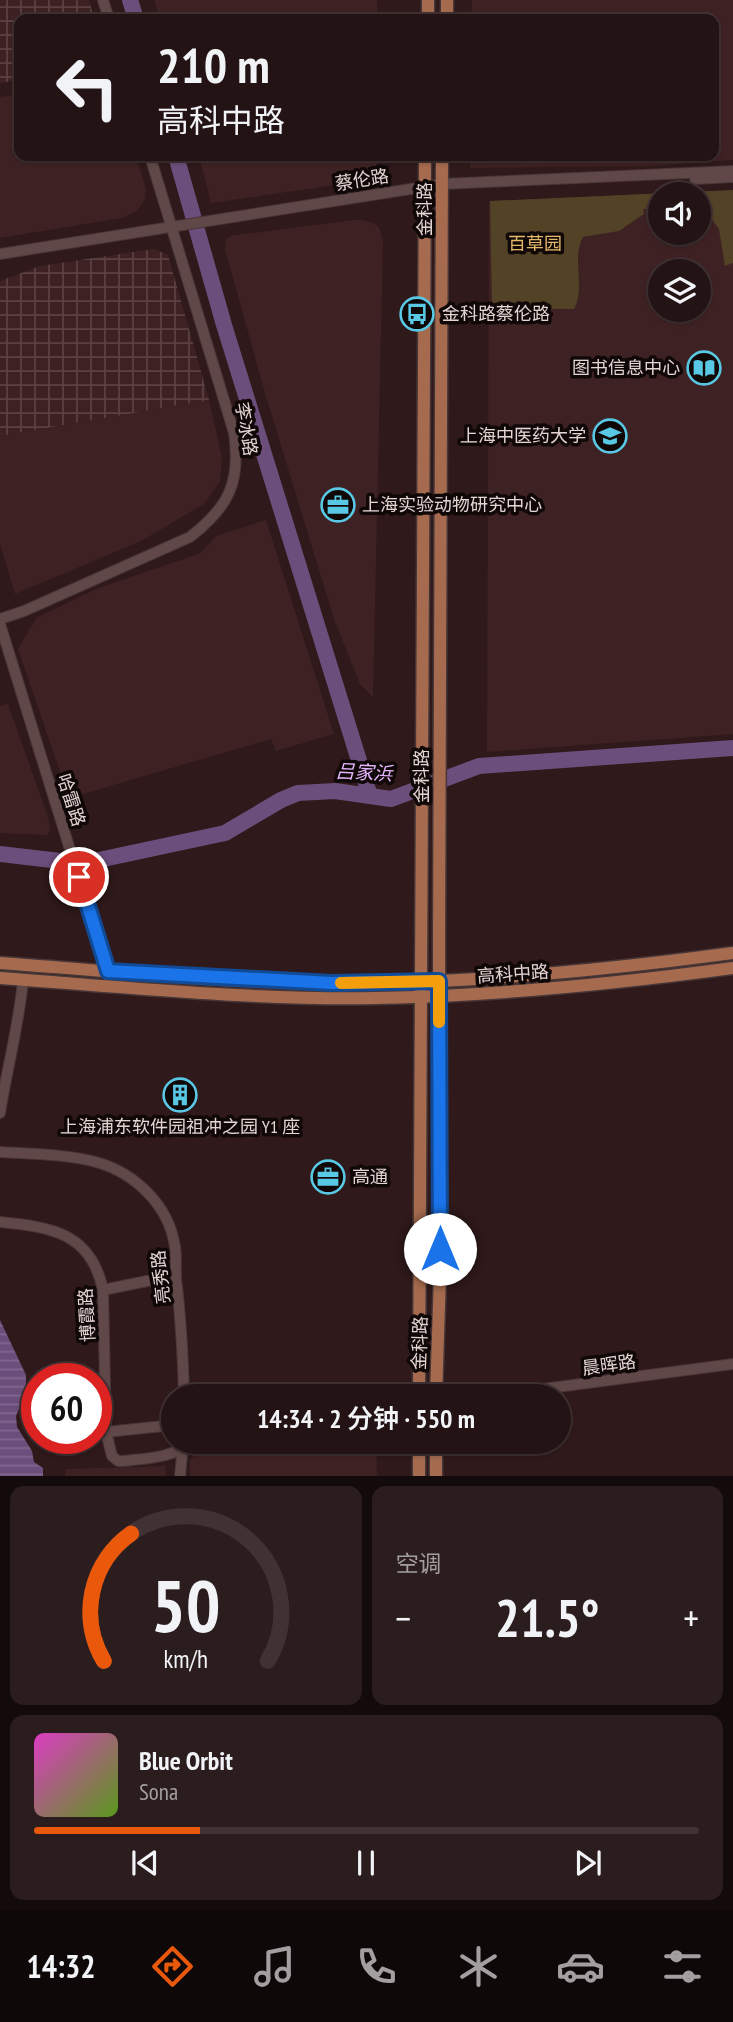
<!DOCTYPE html>
<html lang="zh">
<meta charset="utf-8">
<style>
:root{--surface:#231314;--page:#2b1c1d;--text:#f1f3f6;--muted:#a39ea0;--line:#403234;--accent:#ea580c}
body{margin:0;font-family:"PT Sans Narrow","Noto Sans SC",sans-serif;background:var(--page);color:var(--text);height:100vh;display:flex;flex-direction:column;font-size:26px;white-space:nowrap}
*{box-sizing:border-box;margin:0}
p{font-size:23px;color:var(--muted)}
.icon{flex:none;width:38px;height:38px;fill:none;stroke:currentColor;stroke-width:2;stroke-linecap:round;stroke-linejoin:round}
.map{position:relative;height:1476px;overflow:hidden}
.details{display:flex;flex-direction:column;gap:10px;padding:10px;background:#130a0b;flex:1}
.details>*{flex:none}
.banner{position:absolute;left:14px;top:14px;width:705px;height:147px;border-radius:14px;box-shadow:0 2px 5px #0004,0 0 0 2px var(--line);background:#231314;color:var(--text);overflow:hidden}
.tools{position:absolute;left:648px;top:182px;display:grid;gap:14px}
.tools a{display:grid;place-items:center;width:63px;height:63px;border-radius:50%;background:var(--surface);box-shadow:0 2px 5px #0004,0 0 0 2px var(--line);font-size:35px}
.speed{position:absolute;left:21px;top:1363px;display:flex;gap:14px;font-size:35px;font-weight:700;text-align:center}
.speed>*{display:grid;place-content:center;width:91px;height:91px;border-radius:50%;background:var(--surface);box-shadow:0 2px 5px #0004,0 0 0 2px var(--line);line-height:1}
.speed .limit{border:10px solid #d22;background:#fff;color:#111}
.pin{position:absolute;display:grid;place-items:center;width:60px;height:60px;color:#fff;margin:-30px;border:4px solid #fff;border-radius:50%;box-shadow:0 2px 7px #0007}
.me{position:absolute;width:77px;margin:-38px;rotate:0deg;stroke-linejoin:round;filter:drop-shadow(0 0 5px #0008)}
.turn{display:flex;align-items:center;gap:24px;height:147px;padding:0 28px;font-size:32px}
.turn .icon{width:91px;height:91px;stroke-width:2.5}
.turn b{display:block;font-size:49px;line-height:60px}
.big{font-size:52px;font-weight:600;line-height:1.1}
.details .tile{flex:1;display:flex;flex-direction:column;justify-content:center;gap:10px;min-width:0;padding:0 24px;border-radius:14px;background:var(--page)}
.details .dial{align-items:center;gap:0}
.dial svg{height:182px;overflow:visible;fill:none;stroke:var(--line);stroke-width:7;stroke-linecap:round;text-anchor:middle}
.dial text{fill:var(--text);stroke:none}
.song{display:flex;align-items:center;gap:21px}
.cover{width:84px;height:84px;border-radius:10px;background:linear-gradient(135deg,hsl(310 70% 55%),hsl(90 70% 35%))}
.played{height:7px;border-radius:4px;background:linear-gradient(90deg,var(--accent) 25%,var(--line) 25%)}
.keys{display:flex;justify-content:space-around;direction:ltr}
.heat{display:flex;justify-content:space-between;align-items:center;font-size:38px;direction:ltr}
.details .tiles{flex:1;display:grid;gap:10px;grid-template-columns:1fr 1fr}
.tile:last-child{grid-column:span 2}
.trip{position:absolute;left:161px;top:1384px;width:410px;height:70px;border-radius:35px;background:var(--surface);box-shadow:0 2px 5px #0004,0 0 0 2px var(--line);font-weight:600;line-height:70px;text-align:center}
.tabs{display:flex;height:112px;justify-content:space-around;align-items:center;background:#0e0808;color:var(--muted)}
.tabs .icon{width:49px;height:49px}
.tabs .active{color:var(--accent)}
.tabs b{font-size:32px;color:var(--text)}
.map>svg:first-child{display:block}
</style>
<div class="map">
<svg width="733" height="1476" viewBox="0 0 733 1476">
<defs>
<pattern id="industrial-grid" width="8" height="8" patternUnits="userSpaceOnUse" patternTransform="scale(1.75)"><rect width="8" height="8" fill="#3e2223"/><path d="M0 4h8M4 0v8" fill="none" stroke="#5a4142"/></pattern>
<pattern id="water-rules" width="6" height="5" patternUnits="userSpaceOnUse" patternTransform="scale(1.75)"><rect width="6" height="5" fill="#6c4e7c"/><path d="M0 2.5h6" fill="none" stroke="#81678e"/></pattern>
</defs>
<rect width="100%" height="100%" fill="#2f191a"/>
<g fill="#3e2223" fill-rule="evenodd">
<polygon points="154,0 377,0 377,19 160,19"/>
<polygon points="472,0 733,0 733,160 653,166 470,168 470,156 714,156 714,19 471,19"/>
<polygon points="19,94 19,156 136,156 146,189 145,199 137,211 122,218 0,238 0,97"/>
<polygon points="199,156 376,156 376,179 211,203"/>
<path d="M733 190V734L487 752 489 201ZM660 194H698V233H660ZM660 271H698V310H660Z"/>
<polygon points="353,220 364,220 375,224 380,229 383,242 373,697 360,684 334,619 264,390 225,249 226,240 230,236"/>
<polygon points="209,400 222,457 220,482 204,504 141,541 15,594 0,544 0,436"/>
<polygon points="266,520 334,734 276,751 271,739 69,798 18,649 36,618 96,589 201,553 216,536"/>
<polygon points="8,704 49,820 50,829 47,835 0,833 0,706"/>
<polygon points="262,1442 376,1442 377,1476 190,1476 190,1460 202,1448"/>
<polygon points="166,1466 165,1476 65,1476 66,1469"/>
</g>
<g fill="url(#industrial-grid)">
<polygon points="0,0 89,0 94,19 19,19 19,80 0,83"/>
<polygon points="154,249 168,255 209,400 0,436 0,281 40,266"/>
</g>
<path fill="#524226" d="M733 190V263L725 266 719 229 707 213 698 212V194H660V210L643 209 644 214 619 231 583 237C571 259 586 287 574 309L492 308 490 201Z"/>
<polygon fill="url(#water-rules)" points="0,1320 26,1375 26,1392 16,1416 17,1427 32,1451 34,1462 43,1468 43,1476 0,1476"/>
<g fill="none" stroke-linecap="round" stroke-linejoin="round">
<g stroke="#6c4e7c" stroke-width="16">
<polyline points="130,0 136,19"/>
<polyline points="176,156 224,325 370,796"/>
<polyline points="0,854 69,862 94,861 225,833 281,800 298,793 335,791 391,799 479,766 733,748"/>
</g>
<defs>
<g id="minor">
<polyline points="103,0 109,19"/>
<polyline points="695,179 733,177"/>
<polyline points="0,254 442,184 733,171"/>
<path d="M0 619 24 611 190 537C229 507 241 482 234 433L150 156"/>
<polyline points="0,624 103,956 111,986"/>
<path d="M0 1113C7 1068 19 1025 23 980"/>
<path d="M0 1152C31 1154 65 1154 96 1162 135 1173 169 1205 175 1247 177 1258 175 1269 176 1279 181 1318 183 1357 184 1396"/>
<path d="M0 1222C50 1227 91 1232 103 1290L106 1432 112 1456 118 1461H124C149 1458 172 1458 192 1442"/>
<polyline points="103,1290 176,1275"/>
<polyline points="489,1396 733,1364"/>
<polyline points="106,1432 173,1425"/>
<polyline points="180,1476 183,1445"/>
</g>
<g id="major">
<polyline points="447,0 447,19"/>
<polyline points="428,19 428,0"/>
<path d="M0 963C124 972 250 985 375 983 495 981 614 969 733 953"/>
<path d="M0 978C124 987 250 1000 375 998 495 996 614 984 733 968"/>
<polyline points="419,1396 425,156"/>
<polyline points="436,1396 440,1275 439,943 442,156"/>
<polyline points="419,1476 419,1442"/>
<polyline points="436,1476 436,1442"/>
</g>
</defs>
<use href="#minor" stroke="#473637" stroke-width="12"/>
<use href="#major" stroke="#473637" stroke-width="15"/>
<use href="#minor" stroke="#604748" stroke-width="10"/>
<use href="#major" stroke="#a66b4f" stroke-width="12"/>
</g>
<g fill="none" stroke-linecap="round" stroke-linejoin="round">
<defs>
<polyline id="route" points="79,877 108,971 332,983 439,981 440,1249"/>
</defs>
<use href="#route" stroke="#114b97" stroke-width="18"/>
<use href="#route" stroke="#1a73e8" stroke-width="12"/>
<polyline stroke="#f59e0b" stroke-width="12" points="341,983 439,981 439,1022"/>
</g>
<defs>
<symbol id="bus-ring" viewBox="-11 -11 22 22"><circle r="9.5" fill="#100707" stroke="#59c8e4" stroke-width="1.5"/><path d="M-5-6H5V4H4V6H2V4H-2V6H-4V4H-5ZM-3.5-4V0h7V-4ZM-3.5 1.2v1.5H-2V1.2ZM2 1.2v1.5H3.5V1.2Z" fill="#59c8e4"/></symbol>
<symbol id="library-ring" viewBox="-11 -11 22 22"><circle r="9.5" fill="#100707" stroke="#59c8e4" stroke-width="1.5"/><path d="M-6-4Q-3-5.5-.7-3.5V5Q-3 3-6 4ZM6-4Q3-5.5 .7-3.5V5Q3 3 6 4Z" fill="#59c8e4"/></symbol>
<symbol id="university-ring" viewBox="-11 -11 22 22"><circle r="9.5" fill="#100707" stroke="#59c8e4" stroke-width="1.5"/><path d="M0-5L7-2L0 1L-7-2ZM-4 1L0 2.5L4 1V4Q0 6-4 4Z" fill="#59c8e4"/></symbol>
<symbol id="office-ring" viewBox="-11 -11 22 22"><circle r="9.5" fill="#100707" stroke="#59c8e4" stroke-width="1.5"/><path d="M-6-3h4V-5.5h4V-3h4V5H-6ZM-1-4.5V-3h2v-1.5ZM-6 0V1H6V0Z" fill="#59c8e4"/></symbol>
<symbol id="building-ring" viewBox="-11 -11 22 22"><circle r="9.5" fill="#100707" stroke="#59c8e4" stroke-width="1.5"/><path d="M-4-6H4V6H1V3H-1V6H-4ZM-2.5-4.3h1.7v1.8h-1.7ZM.8-4.3h1.7v1.8H.8ZM-2.5-1h1.7V.8h-1.7ZM.8-1h1.7V.8H.8Z" fill="#59c8e4"/></symbol>
</defs>
<g fill-rule="evenodd">
<use href="#bus-ring" x="398" y="295" width="38" height="38"/>
<use href="#library-ring" x="685" y="349" width="38" height="38"/>
<use href="#university-ring" x="591" y="417" width="38" height="38"/>
<use href="#office-ring" x="319" y="486" width="38" height="38"/>
<use href="#building-ring" x="161" y="1076" width="38" height="38"/>
<use href="#office-ring" x="309" y="1158" width="38" height="38"/>
</g>
<g text-anchor="middle" stroke-width="7" stroke-linejoin="round" paint-order="stroke">
<g font-size="18" fill="#e4d4d4" stroke="#100707">
<text transform="translate(362 180) rotate(-9)" y="6">蔡伦路</text>
<text transform="translate(425 209) rotate(-90)" y="6">金科路</text>
<text transform="translate(246 429) rotate(80)" y="6">李冰路</text>
<text transform="translate(422 776) rotate(-90)" y="6">金科路</text>
<text transform="translate(71 800) rotate(72)" y="6">哈雷路</text>
<text transform="translate(513 974) rotate(-4)" y="6">高科中路</text>
<text transform="translate(161 1277) rotate(-96)" y="6">亮秀路</text>
<text transform="translate(87 1315) rotate(-93)" y="6">博霞路</text>
<text transform="translate(420 1343) rotate(-88)" y="6">金科路</text>
<text transform="translate(609 1365) rotate(-8)" y="6">晨晖路</text>
</g>
<g font-size="18" fill="#e4b969" stroke="#100707">
<text x="535" y="250">百草园</text>
</g>
<g font-size="18" fill="#e4d4d4" stroke="#100707" text-anchor="start">
<text x="442" y="320">金科路蔡伦路</text>
<text x="680" y="374" text-anchor="end">图书信息中心</text>
<text x="586" y="442" text-anchor="end">上海中医药大学</text>
<text x="362" y="511">上海实验动物研究中心</text>
<text x="180" y="1133" text-anchor="middle">上海浦东软件园祖冲之园 Y1 座</text>
<text x="352" y="1183">高通</text>
</g>
<g font-size="19" font-style="italic" fill="#e5b6ff" stroke="#100707">
<text transform="translate(364 772) rotate(3)" y="7">吕家浜</text>
</g>
</g>
</svg>
<div class="tools">
<a><svg class="icon" aria-label="sound" viewBox="0 0 24 24"><path d="M4 9h4l5-4v14l-5-4H4zM17 9q2 3 0 6"/></svg></a>
<a><svg class="icon" aria-label="layers" viewBox="0 0 24 24"><path d="M12 4l9 5-9 5-9-5zM3 14l9 5 9-5"/></svg></a>
</div>
<div class="speed"><div class="limit">60</div></div>
<div class="pin" style="left:79px;top:877px;background:#d93025"><svg class="icon" aria-label="arrive" viewBox="0 0 24 24"><path d="M6 21V4h12l-3 4 3 4H6"/></svg></div>
<svg class="me" style="left:440px;top:1249px" viewBox="-20 -20 40 40"><circle r="19" fill="#fff"/><path d="M0-13L10 11 0 6-10 11z" fill="#1a73e8"/></svg>
<div class="trip">14:34 · 2 分钟 · 550 m</div>
<div class="banner">
<div class="turn"><svg class="icon" aria-label="left" viewBox="0 0 24 24"><path d="M17 20v-9H6M10 6l-5 5 5 5"/></svg><div><b>210 m</b>高科中路</div></div>
</div>
</div>
<section class="details">
<div class="tiles">
<div class="tile dial"><svg viewBox="0 0 100 80">
<path d="M14 69A42 42 0 1 1 86 69"/>
<path d="M14 69A42 42 0 0 1 26 13" stroke="#ea580c"/>
<text x="50" y="56" font-size="32" font-weight="700">50</text>
<text x="50" y="72" font-size="11">km/h</text>
</svg></div>
<div class="tile"><p>空调</p>
<div class="heat"><a>−</a><b class="big">21.5°</b><a>+</a></div>
</div>
<div class="tile">
<div class="song"><i class="cover"></i><div><b>Blue Orbit</b><p>Sona</p></div></div>
<div class="played"></div>
<div class="keys"><svg class="icon" aria-label="previous" viewBox="0 0 24 24"><path d="M18 5L8 12l10 7zM5 5v14"/></svg><svg class="icon" aria-label="pause" viewBox="0 0 24 24"><path d="M8 5v14M16 5v14"/></svg><svg class="icon" aria-label="next" viewBox="0 0 24 24"><path d="M6 5l10 7-10 7zM19 5v14"/></svg></div>
</div>
</div>
</section>
<nav class="tabs">
<b>14:32</b>
<svg class="icon active" aria-label="directions" viewBox="0 0 24 24"><path d="M12 3l9 9-9 9-9-9zM9 14v-3h6M13 9l2 2-2 2"/></svg>
<svg class="icon" aria-label="music" viewBox="0 0 24 24"><path d="M9 18V5l10-2v13"/><circle cx="6" cy="18" r="3"/><circle cx="16" cy="16" r="3"/></svg>
<svg class="icon" aria-label="phone" viewBox="0 0 24 24"><path d="M5 4h4l2 5-3 2q2 4 5 5l2-3 5 2v4C11 20 4 13 5 4z"/></svg>
<svg class="icon" aria-label="climate" viewBox="0 0 24 24"><path d="M12 3v18M4 7l16 10M4 17L20 7"/></svg>
<svg class="icon" aria-label="car" viewBox="0 0 24 24"><path d="M5 17H2v-5l4-1 3-4h7l3 4 3 1v5h-3M9 17h6M6 11h13"/><circle cx="7" cy="17" r="2"/><circle cx="17" cy="17" r="2"/></svg>
<svg class="icon" aria-label="filters" viewBox="0 0 24 24"><path d="M4 7h16M4 17h16"/><circle cx="9" cy="7" r="2"/><circle cx="15" cy="17" r="2"/></svg>
</nav>
